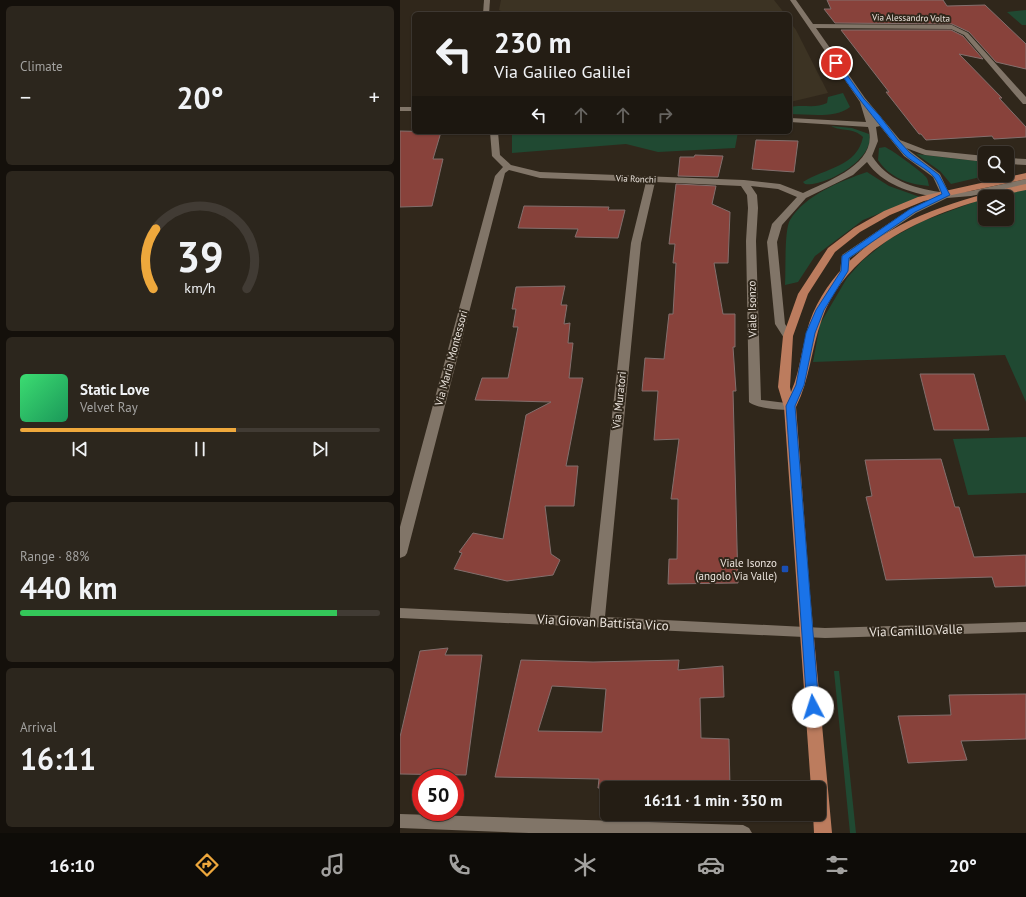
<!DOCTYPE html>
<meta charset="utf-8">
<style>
:root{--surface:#241d14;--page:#2c261d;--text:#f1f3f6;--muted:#a3a2a0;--line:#413b34;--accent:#eea83c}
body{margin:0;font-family:"PT Sans",sans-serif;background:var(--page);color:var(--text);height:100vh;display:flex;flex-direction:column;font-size:15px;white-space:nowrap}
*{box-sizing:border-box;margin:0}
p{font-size:13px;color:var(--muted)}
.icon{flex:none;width:22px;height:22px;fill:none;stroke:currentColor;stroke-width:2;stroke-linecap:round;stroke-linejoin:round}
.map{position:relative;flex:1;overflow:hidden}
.drawer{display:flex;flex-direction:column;gap:6px;padding:6px;background:#14100b;width:400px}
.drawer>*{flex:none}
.banner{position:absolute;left:12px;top:12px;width:380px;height:122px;border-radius:6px;box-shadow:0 1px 3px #0004,0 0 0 1px var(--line);background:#241d14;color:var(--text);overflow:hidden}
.fabs{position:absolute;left:578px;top:146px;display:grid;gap:8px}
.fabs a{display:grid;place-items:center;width:36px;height:36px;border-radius:6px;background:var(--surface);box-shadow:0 1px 3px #0004,0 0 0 1px var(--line);font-size:20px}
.speed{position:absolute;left:12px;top:769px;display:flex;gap:8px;font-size:20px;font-weight:700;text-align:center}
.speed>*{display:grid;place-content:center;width:52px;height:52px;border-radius:50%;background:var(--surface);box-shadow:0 1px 3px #0004,0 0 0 1px var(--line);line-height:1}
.speed .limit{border:6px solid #d22;background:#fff;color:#111}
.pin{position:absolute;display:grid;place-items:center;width:34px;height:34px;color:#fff;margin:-17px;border:2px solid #fff;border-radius:50%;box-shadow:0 1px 4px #0007}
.me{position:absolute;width:44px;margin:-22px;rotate:355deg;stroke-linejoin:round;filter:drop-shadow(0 0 3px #0008)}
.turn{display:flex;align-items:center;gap:14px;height:84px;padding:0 16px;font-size:18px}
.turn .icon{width:52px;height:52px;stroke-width:2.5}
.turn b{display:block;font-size:28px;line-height:34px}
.lanes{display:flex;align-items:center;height:38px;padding:0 16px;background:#0003;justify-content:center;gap:20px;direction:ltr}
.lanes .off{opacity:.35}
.big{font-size:30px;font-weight:700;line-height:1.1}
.drawer .widget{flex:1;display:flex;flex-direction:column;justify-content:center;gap:6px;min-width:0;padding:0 14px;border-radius:6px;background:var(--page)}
.drawer .dial{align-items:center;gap:0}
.dial svg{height:104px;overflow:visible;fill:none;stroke:var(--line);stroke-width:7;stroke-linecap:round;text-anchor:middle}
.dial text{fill:var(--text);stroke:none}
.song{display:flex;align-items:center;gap:12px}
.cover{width:48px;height:48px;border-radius:6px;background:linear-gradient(135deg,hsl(140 70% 55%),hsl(150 70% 35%))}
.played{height:4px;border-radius:2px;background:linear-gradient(90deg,var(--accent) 60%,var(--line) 60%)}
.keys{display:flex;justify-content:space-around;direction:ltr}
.heat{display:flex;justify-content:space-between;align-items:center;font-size:22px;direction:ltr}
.charge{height:6px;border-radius:3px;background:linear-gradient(90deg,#34c759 88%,var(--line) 0)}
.trip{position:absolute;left:200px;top:781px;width:226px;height:40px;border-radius:6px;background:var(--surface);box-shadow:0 1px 3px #0004,0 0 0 1px var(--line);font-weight:700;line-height:40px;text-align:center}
.menu{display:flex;height:64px;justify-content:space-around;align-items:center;background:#0e0c08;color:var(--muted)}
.menu .icon{width:28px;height:28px}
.menu .active{color:var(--accent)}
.menu b{font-size:18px;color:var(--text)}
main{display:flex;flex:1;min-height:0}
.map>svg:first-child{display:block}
</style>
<main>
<section class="drawer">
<div class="widget"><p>Climate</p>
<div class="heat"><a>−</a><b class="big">20°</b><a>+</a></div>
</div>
<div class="widget dial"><svg viewBox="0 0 100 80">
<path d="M14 69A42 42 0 1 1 86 69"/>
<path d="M14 69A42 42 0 0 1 16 23" stroke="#eea83c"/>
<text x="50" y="56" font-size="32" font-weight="700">39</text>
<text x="50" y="72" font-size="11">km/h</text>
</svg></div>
<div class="widget">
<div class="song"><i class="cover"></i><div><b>Static Love</b><p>Velvet Ray</p></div></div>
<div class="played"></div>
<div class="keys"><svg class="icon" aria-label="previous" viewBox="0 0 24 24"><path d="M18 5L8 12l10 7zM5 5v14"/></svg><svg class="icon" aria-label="pause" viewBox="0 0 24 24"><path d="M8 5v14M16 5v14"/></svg><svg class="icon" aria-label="next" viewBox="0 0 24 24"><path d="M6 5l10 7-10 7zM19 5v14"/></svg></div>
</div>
<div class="widget"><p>Range · 88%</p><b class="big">440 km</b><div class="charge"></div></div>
<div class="widget"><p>Arrival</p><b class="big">16:11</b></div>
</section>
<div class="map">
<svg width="626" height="833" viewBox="0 0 626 833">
<rect width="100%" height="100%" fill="#30271b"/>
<g fill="#3c3323">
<polygon points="101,0 374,0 385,14 108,14 99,10"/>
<polygon points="390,22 396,30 428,93 390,102"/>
</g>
<g fill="#204932">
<polygon points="626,10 626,25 622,25 607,12"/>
<path d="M443 93 450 107C435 119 408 114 390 114V107C403 104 415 109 427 103L428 97Z"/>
<path d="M431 126 452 128 469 134C476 158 426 187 405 184L403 182C425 168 457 167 463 137 453 127 442 132 431 126Z"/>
<polygon points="112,132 338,132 335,148 258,152 226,144 112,153"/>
<path d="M485 147C492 150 521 171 526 177 528 179 528 182 529 186 508 184 490 178 478 160L479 148Z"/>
<polygon points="516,154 585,162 585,175 589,175 551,184 540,171"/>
<path d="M467 172 489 186 520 197 463 220 415 256 398 282 385 285C386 272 384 230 390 220 405 195 441 181 467 172Z"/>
<polygon points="626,189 626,402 605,355 413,362 420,324 447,278 462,261 488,240 523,221 585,198 585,219 607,219 607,197 591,197"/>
<polygon points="626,437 626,493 568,495 553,439"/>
<polygon points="434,671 439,671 456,833 450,833"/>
</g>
<g fill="#88423b" stroke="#836f6d" fill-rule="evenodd">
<polygon points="427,0 543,0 547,6 585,5 626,44 626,69 596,62 569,32 552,24 435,23 424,9 431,9"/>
<polygon points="441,30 551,30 563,36 583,59 559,54 602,98 599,98 626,127 626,137 594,139 592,136 526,140 521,134 519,134 486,92 489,92"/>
<polygon points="0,131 41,132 33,159 43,159 32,206 0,207"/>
<polygon points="356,140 398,141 394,172 352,169"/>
<polygon points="295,155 323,156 318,177 278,176 280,157 294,157"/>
<polygon points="276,184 316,186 312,204 330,212 328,263 314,263 323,314 335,314 335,347 333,347 336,391 333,391 338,583 268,584 269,559 277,559 278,499 271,499 279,439 254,440 258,391 242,391 245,358 264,359 269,314 273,314 276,263 273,263 275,244 269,244"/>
<polygon points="124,206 209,207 208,210 225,210 218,238 175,237 178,229 118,228"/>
<polygon points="165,286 161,305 167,305 164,324 170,323 168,343 173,343 169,378 183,378 166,466 178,466 174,506 145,506 151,554 160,560 153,575 107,581 54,569 62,553 59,552 73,533 103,539 126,415 151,402 75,400 82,378 108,378 118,327 113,327 116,309 112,309 116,287"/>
<polygon points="520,374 574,374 589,430 534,430"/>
<polygon points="541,459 555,507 559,507 574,557 626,555 626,586 595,587 592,577 486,580 466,497 472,496 465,460"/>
<polygon points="48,648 45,655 82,655 66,775 0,774 0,737 20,651"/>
<path d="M121 660 193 662 279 660 278 670 323 666 324 697 300 698 301 738 329 739 330 788H198L199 779 95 777ZM152 686 206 689 202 732 138 731Z"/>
<polygon points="626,694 626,739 561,741 567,760 508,763 498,716 551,715 549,695"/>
</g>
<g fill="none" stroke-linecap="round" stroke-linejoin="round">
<g fill="#817568" fill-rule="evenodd">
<polygon points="84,0 90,0 89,14 83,14"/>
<path d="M390 0H396L413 24 552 25 568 33 626 97V104H623L564 35 551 29 416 28 465 98 500 140 526 150 585 156V162L525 155 506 148 540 174 549 193 571 191 626 179V185L571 196 547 198 516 213 450 258V271L445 274 440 271 442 255 510 209 536 197C510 193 482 184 467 162L453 175 406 198 382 225 377 242 385 324 393 336 388 339 384 338 375 324 367 242 372 224 397 197 378 189 351 186 357 195 358 208 356 241 361 400 394 404 396 407C391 413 354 408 349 402L346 241 348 208 347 195 341 186 255 182 241 243 205 617 425 628 626 622V632L425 638 0 618V608L190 617 231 243 246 182 140 178 109 170 105 173 7 553 5 556 0 558V527L95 176 103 167 92 156 90 132H98L100 155 111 165 140 172 344 180 380 184 403 193C427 181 480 164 468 127L390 122V118L466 122 460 102ZM480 126 504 156 533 177 540 192C513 188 487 180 472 156L478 141 476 127Z"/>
<rect x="0" y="107" width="14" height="4"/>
<polygon points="607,158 626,159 626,165 607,164"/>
<polygon points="0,814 343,825 349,828 352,833 129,833 0,828"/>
</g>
<path fill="#bc7c5e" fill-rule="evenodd" d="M626 173V179L524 201 490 215 460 232 435 252 408 294 393 336 390 387 391 392C402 367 402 338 413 313 450 230 544 202 626 184V190L593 197H585V199C520 217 446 251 422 319 411 349 410 379 396 407L410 594 432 833H414L413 814H419V788H411L384 407 378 387 383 336 398 294 428 248 454 228 484 211 518 197Z"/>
</g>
<path fill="#1a73e8" stroke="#114b97" d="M434 62H438L464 99 479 115 498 140 510 153 539 175 550 195 515 212 449 258 448 271 424 310 415 333 404 385 395 406 419 707 417 710H409L407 707 386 406 396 385 406 333 416 310 441 271 442 256 510 209 542 194C540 189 538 182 534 177 527 168 513 163 505 155 495 145 435 70 434 62Z"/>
<rect fill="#1a4fb4" stroke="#30271b" stroke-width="1.5" x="381" y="565" width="8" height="8" rx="2"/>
<g text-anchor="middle" stroke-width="4" stroke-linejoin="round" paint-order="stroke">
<g font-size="9" fill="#ebe4dd" stroke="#30271b">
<text transform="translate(511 18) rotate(1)" y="3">Via Alessandro Volta</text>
<text transform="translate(236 179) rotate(2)" y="3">Via Ronchi</text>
</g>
<g font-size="11" fill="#ebe4dd" stroke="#30271b">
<text transform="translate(352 309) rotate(-91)" y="4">Viale Isonzo</text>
<text transform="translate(51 358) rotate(-75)" y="4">Via Maria Montessori</text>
<text transform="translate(219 400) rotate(-84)" y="4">Via Muratori</text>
</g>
<g font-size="11" fill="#ebe4dd" stroke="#30271b" text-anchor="end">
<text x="377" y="567">Viale Isonzo<tspan x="377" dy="13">(angolo Via Valle)</tspan></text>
</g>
<g font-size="13" fill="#ebe4dd" stroke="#30271b">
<text transform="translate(203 622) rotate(3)" y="5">Via Giovan Battista Vico</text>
<text transform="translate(516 630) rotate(-2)" y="5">Via Camillo Valle</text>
</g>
</g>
</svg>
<div class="fabs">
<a><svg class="icon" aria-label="search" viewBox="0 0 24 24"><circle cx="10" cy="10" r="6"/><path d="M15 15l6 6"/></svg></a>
<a><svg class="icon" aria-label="layers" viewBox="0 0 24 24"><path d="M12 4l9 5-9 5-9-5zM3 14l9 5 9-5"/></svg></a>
</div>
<div class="speed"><div class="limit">50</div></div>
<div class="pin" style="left:436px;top:63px;background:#d93025"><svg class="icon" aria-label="arrive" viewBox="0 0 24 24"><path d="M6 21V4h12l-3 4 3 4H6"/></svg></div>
<svg class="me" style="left:413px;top:707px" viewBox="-20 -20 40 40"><circle r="19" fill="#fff"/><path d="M0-13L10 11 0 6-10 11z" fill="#1a73e8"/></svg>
<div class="trip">16:11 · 1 min · 350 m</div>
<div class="banner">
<div class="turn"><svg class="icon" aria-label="left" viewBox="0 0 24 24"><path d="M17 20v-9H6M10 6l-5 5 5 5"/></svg><div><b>230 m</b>Via Galileo Galilei</div></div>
<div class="lanes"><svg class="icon" aria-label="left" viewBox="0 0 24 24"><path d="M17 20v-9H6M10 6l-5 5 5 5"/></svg><svg class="icon off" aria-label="ahead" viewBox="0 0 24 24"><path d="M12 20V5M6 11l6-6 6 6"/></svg><svg class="icon off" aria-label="ahead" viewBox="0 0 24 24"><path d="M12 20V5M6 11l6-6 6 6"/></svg><svg class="icon off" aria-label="right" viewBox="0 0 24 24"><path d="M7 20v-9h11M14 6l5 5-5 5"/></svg></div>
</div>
</div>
</main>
<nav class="menu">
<b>16:10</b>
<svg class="icon active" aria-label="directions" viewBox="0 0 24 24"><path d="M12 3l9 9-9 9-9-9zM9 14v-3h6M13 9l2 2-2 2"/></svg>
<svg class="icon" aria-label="music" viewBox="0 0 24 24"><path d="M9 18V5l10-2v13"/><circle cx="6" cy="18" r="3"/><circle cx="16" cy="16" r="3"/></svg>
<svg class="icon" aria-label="phone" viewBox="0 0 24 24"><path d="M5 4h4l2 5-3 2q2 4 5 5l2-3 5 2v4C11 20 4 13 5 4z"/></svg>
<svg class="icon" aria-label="climate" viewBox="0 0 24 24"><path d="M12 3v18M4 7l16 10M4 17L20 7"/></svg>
<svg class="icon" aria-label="car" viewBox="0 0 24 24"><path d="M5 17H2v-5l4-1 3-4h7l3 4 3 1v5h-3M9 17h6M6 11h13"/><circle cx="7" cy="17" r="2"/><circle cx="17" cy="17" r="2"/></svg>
<svg class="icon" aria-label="filters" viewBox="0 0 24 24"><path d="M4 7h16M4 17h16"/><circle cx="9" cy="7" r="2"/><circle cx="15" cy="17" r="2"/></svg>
<b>20°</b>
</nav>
